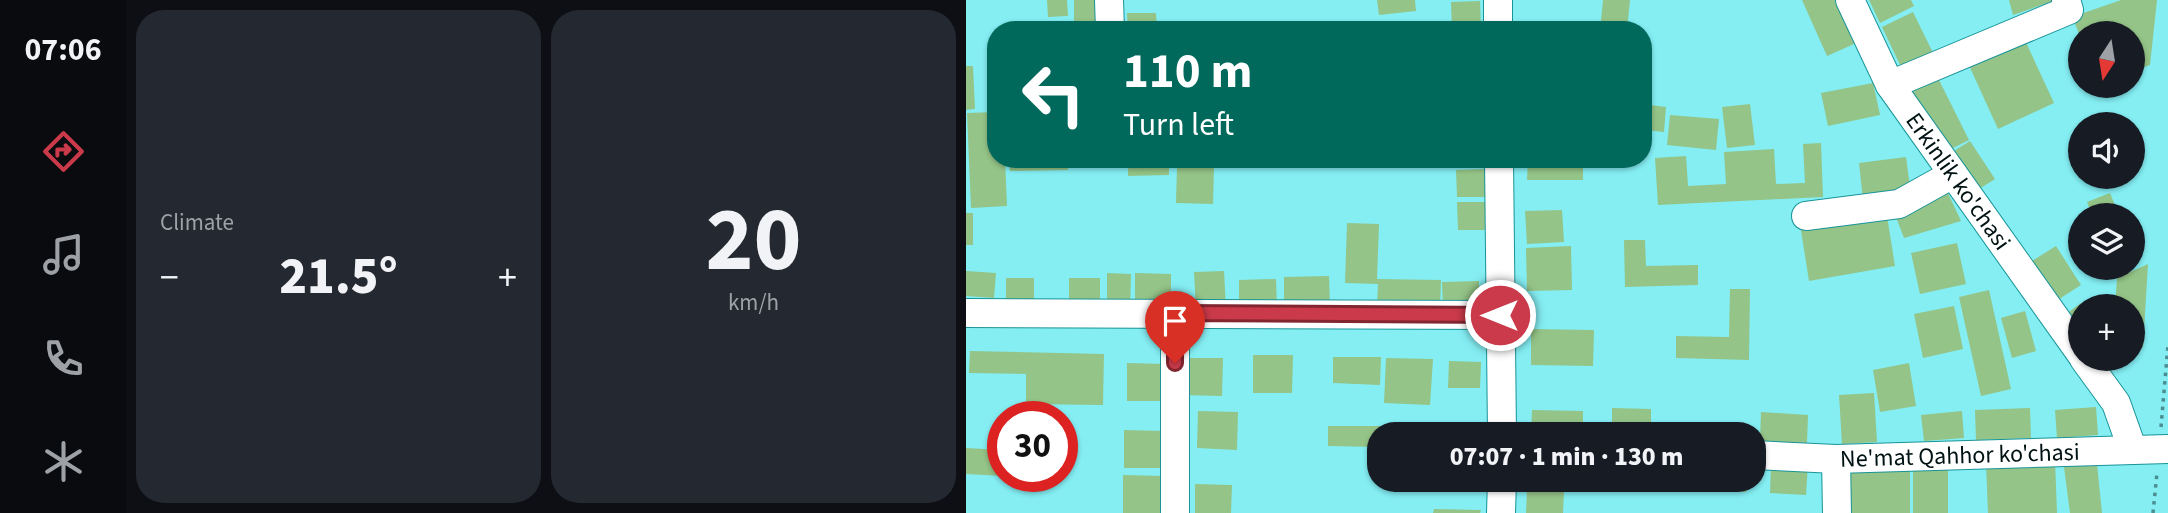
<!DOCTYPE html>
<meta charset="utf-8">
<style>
:root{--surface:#171b24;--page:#242831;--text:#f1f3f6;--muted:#9ea1a6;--accent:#ca3a4a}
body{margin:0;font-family:"Source Sans 3",sans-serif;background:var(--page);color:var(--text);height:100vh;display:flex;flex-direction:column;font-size:26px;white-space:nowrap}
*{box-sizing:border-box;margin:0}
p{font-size:23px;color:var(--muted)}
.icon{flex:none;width:38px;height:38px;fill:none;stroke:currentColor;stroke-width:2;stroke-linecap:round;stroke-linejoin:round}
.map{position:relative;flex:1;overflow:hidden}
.side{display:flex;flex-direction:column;gap:10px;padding:10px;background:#0d0f14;width:840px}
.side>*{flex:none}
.guide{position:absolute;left:21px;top:21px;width:665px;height:147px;border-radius:28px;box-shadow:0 2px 5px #0004;background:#00695c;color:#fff;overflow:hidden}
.needle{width:46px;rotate:192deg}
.buttons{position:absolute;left:1102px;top:21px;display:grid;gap:14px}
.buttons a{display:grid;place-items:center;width:77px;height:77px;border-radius:50%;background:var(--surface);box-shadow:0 2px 5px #0004;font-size:35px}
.speed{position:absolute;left:21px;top:401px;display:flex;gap:14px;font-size:35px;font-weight:700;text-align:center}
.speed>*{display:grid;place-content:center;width:91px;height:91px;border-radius:50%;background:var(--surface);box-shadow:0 2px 5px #0004;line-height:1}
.speed .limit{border:10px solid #d22;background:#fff;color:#111}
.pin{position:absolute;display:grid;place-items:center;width:60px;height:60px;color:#fff;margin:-72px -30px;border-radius:50% 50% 50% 0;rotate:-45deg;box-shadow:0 0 7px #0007}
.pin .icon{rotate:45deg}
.me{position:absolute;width:77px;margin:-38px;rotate:270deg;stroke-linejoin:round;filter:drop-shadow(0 0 5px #0008)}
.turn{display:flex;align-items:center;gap:24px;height:147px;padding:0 21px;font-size:32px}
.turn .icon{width:91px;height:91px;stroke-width:2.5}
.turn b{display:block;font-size:49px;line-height:60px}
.big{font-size:52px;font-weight:800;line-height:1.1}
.side .card{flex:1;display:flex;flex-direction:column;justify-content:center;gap:10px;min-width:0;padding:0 24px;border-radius:28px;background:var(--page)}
.side .dial{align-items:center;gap:0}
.dial b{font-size:91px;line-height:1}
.heat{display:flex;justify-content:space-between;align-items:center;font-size:38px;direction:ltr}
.side .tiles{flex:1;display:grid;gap:10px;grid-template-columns:repeat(2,1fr)}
.trip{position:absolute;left:401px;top:422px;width:399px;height:70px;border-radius:28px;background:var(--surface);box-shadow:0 2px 5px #0004;font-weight:800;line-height:70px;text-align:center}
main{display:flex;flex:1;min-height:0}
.tabs{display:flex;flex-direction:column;width:126px;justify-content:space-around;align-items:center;background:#090b0e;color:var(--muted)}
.tabs .icon{width:49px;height:49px}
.tabs .selected{color:var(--accent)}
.tabs b{font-size:32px;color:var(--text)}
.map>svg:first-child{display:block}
</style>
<main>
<nav class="tabs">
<b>07:06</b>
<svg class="icon selected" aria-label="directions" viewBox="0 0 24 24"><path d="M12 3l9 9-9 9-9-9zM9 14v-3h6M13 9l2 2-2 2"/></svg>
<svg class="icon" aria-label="music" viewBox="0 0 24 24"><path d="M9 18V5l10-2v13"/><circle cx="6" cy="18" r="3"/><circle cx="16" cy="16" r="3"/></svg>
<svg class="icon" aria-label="phone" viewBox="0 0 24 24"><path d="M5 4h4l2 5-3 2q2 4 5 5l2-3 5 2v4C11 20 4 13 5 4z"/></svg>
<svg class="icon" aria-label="climate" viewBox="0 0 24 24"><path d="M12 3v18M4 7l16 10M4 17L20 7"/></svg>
</nav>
<section class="side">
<div class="tiles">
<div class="card"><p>Climate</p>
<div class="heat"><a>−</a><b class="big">21.5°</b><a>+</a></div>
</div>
<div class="card dial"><b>20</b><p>km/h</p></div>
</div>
</section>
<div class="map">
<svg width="1202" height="513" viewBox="0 0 1202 513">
<rect width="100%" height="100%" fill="#84eef3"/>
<g fill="#94c487">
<polygon points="81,0 101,0 102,16 82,17"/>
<polygon points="108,0 137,0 137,21 108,22"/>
<polygon points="411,0 449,0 450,11 413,15"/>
<polygon points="637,0 664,0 661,30 634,30"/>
<polygon points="836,0 879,0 897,40 861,56"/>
<polygon points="903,0 945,0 948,6 914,23"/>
<polygon points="1043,0 1090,0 1047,15"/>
<polygon points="1155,0 1191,0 1184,65 1167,71 1167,33 1115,33 1115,38 1106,17"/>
<polygon points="514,1 515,29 486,30 485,2"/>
<polygon points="947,12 968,55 937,71 916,27"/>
<polygon points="161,13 190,13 191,30 162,30"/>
<polygon points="1057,36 1088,103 1032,129 1001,61"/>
<polygon points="0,66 7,66 9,109 0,110"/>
<polygon points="971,76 1003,140 977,153 944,89"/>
<polygon points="907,83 914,115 862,126 855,93"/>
<polygon points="677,104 700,107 698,132 677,130"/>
<polygon points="784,104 789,145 761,148 756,107"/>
<polygon points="30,112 30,159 39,159 41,206 5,208 1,113"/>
<polygon points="704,115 753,119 750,150 701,145"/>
<polygon points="1004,141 1029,179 1005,194 980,156"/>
<polygon points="855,143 857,197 692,205 689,158 720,156 722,186 760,184 758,152 808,149 810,184 839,183 837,144"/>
<polygon points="940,157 945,194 897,200 893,163"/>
<polygon points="43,159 102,159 102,170 44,171"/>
<polygon points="162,159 203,159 203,175 162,176"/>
<polygon points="562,159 617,159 617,180 561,180"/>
<polygon points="211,166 248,167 247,204 210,203"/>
<polygon points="519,169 520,197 491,197 490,170"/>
<polygon points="981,191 995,221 938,238 928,212"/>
<polygon points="1144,193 1153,215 1126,215 1121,202"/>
<polygon points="491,202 520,202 521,230 492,230"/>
<polygon points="596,210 598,242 561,244 559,211"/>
<polygon points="920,210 929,266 843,281 834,224"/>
<rect x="0" y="213" width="7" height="32"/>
<polygon points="381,223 413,224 411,279 475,280 474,308 411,307 412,284 379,283"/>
<polygon points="658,240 679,240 680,266 732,265 732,285 659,287"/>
<polygon points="991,243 1000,284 954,294 945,253"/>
<polygon points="605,246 606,290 561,291 560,248"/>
<polygon points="1090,246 1115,285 1087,303 1061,264"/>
<polygon points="1182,264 1177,347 1167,353 1167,306 1149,306 1151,278"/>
<polygon points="0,271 30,273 28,298 0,296"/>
<polygon points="258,271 260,309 230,310 228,272"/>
<polygon points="141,273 165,274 164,310 141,310"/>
<polygon points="169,273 205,274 205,310 169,309"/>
<polygon points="363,276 364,307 318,308 318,277"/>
<rect x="40" y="278" width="28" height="30"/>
<rect x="103" y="278" width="31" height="30"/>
<polygon points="310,279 311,309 273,310 273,280"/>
<polygon points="513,281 513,306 477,307 476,282"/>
<polygon points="764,289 784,289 783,360 710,358 710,336 763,337"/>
<polygon points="1023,290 1045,389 1015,396 993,297"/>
<polygon points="1115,303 1117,306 1115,306 1115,334 1100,314"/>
<polygon points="988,306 997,349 957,358 948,314"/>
<polygon points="1059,311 1070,351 1046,358 1035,318"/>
<polygon points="565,329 628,330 627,366 565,365"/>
<polygon points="4,351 138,354 137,405 60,404 60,374 3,373"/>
<polygon points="287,355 327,355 326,393 287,393"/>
<polygon points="367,357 415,357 414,385 367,383"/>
<polygon points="217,358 257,358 256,396 215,395"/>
<polygon points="420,358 467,359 464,405 418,403"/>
<polygon points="1133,359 1158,359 1141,369"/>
<polygon points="483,361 515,362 514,388 482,388"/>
<polygon points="161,363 201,364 200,401 161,401"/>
<polygon points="943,363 950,406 914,412 907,370"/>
<polygon points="908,393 911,442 876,444 873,395"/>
<polygon points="1130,407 1132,435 1091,438 1089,410"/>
<polygon points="646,408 685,409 685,434 646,434"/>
<polygon points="1064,408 1065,438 1010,440 1009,410"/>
<polygon points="566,410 617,411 617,434 565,434"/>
<polygon points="232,411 272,412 271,450 231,448"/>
<polygon points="996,411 998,438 958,441 955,415"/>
<polygon points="795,412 842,415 841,443 794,441"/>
<polygon points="362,426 416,426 413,447 362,446"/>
<polygon points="158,430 198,431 197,468 158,468"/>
<polygon points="0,448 37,450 37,476 0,474"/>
<polygon points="1089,460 1091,513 1022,513 1020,463"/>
<polygon points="805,462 842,464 840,495 804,493"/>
<polygon points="1131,464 1136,513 1104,513 1098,467"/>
<polygon points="884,469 944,469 944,513 883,513"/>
<rect x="947" y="470" width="35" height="43"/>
<polygon points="157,475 197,476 196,513 157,513"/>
<polygon points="562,480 598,480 598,485 561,483"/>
<polygon points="614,480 651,480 651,487 614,485"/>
<polygon points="661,480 697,480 697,488 660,487"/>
<polygon points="744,480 781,480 780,492 744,490"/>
<polygon points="229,484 266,485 265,513 229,513"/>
<polygon points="561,489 598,491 597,513 560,513"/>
<polygon points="468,509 515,510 514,513 467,513"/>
</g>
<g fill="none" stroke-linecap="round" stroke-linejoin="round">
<defs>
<g id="minor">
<polyline points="143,0 144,30"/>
<polyline points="532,0 532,30"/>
<path id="s1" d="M884 0 924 85 1115 354"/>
<polyline points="924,85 1103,10 1100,0"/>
<polyline points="533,159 536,434"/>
<polyline points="840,216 933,204 987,174"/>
<polyline points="0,313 534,315"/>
<polyline points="209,313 209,513"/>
<polyline points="1118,359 1150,403 1166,448"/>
<path id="s2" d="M788 455 870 459 1202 449"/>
<polyline points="870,459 871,513"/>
<polyline points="535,513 536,480"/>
</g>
</defs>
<use href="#minor" stroke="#189498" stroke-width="30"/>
<g stroke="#4a8e91" stroke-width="3.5" stroke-dasharray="3.5 5" stroke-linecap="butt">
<polyline points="1195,427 1202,345"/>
<polyline points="1187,513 1191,473"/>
</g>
<use href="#minor" stroke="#fff" stroke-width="28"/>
</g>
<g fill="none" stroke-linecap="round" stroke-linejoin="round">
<defs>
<polyline id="route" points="209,363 209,313 534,315"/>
</defs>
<use href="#route" stroke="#832630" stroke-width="18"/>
<use href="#route" stroke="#ca3a4a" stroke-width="12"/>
</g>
<g text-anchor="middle" stroke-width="6" stroke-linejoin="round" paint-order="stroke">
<g font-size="24" fill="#001213" stroke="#f4fdfe">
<text dy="8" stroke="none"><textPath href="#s1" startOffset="212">Erkinlik ko'chasi</textPath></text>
<text dy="8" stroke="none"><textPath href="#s2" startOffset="206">Ne'mat Qahhor ko'chasi</textPath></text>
</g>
</g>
</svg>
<div class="buttons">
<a><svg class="needle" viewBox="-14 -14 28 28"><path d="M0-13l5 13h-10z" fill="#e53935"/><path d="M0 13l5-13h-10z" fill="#9ea1a6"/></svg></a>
<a><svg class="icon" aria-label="sound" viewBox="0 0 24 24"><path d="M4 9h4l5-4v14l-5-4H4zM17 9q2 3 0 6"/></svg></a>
<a><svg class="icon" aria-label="layers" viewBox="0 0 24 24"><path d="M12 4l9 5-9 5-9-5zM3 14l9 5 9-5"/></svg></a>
<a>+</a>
</div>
<div class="speed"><div class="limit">30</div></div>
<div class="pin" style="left:209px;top:363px;background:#d93025"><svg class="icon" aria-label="arrive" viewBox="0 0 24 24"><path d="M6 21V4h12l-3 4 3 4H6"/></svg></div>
<svg class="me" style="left:534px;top:315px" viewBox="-20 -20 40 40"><circle r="17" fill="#ca3a4a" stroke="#fff" stroke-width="3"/><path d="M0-11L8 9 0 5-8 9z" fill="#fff"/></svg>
<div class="trip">07:07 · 1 min · 130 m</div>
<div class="guide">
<div class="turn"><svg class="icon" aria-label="left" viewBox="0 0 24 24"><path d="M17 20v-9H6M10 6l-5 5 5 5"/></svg><div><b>110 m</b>Turn left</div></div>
</div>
</div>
</main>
